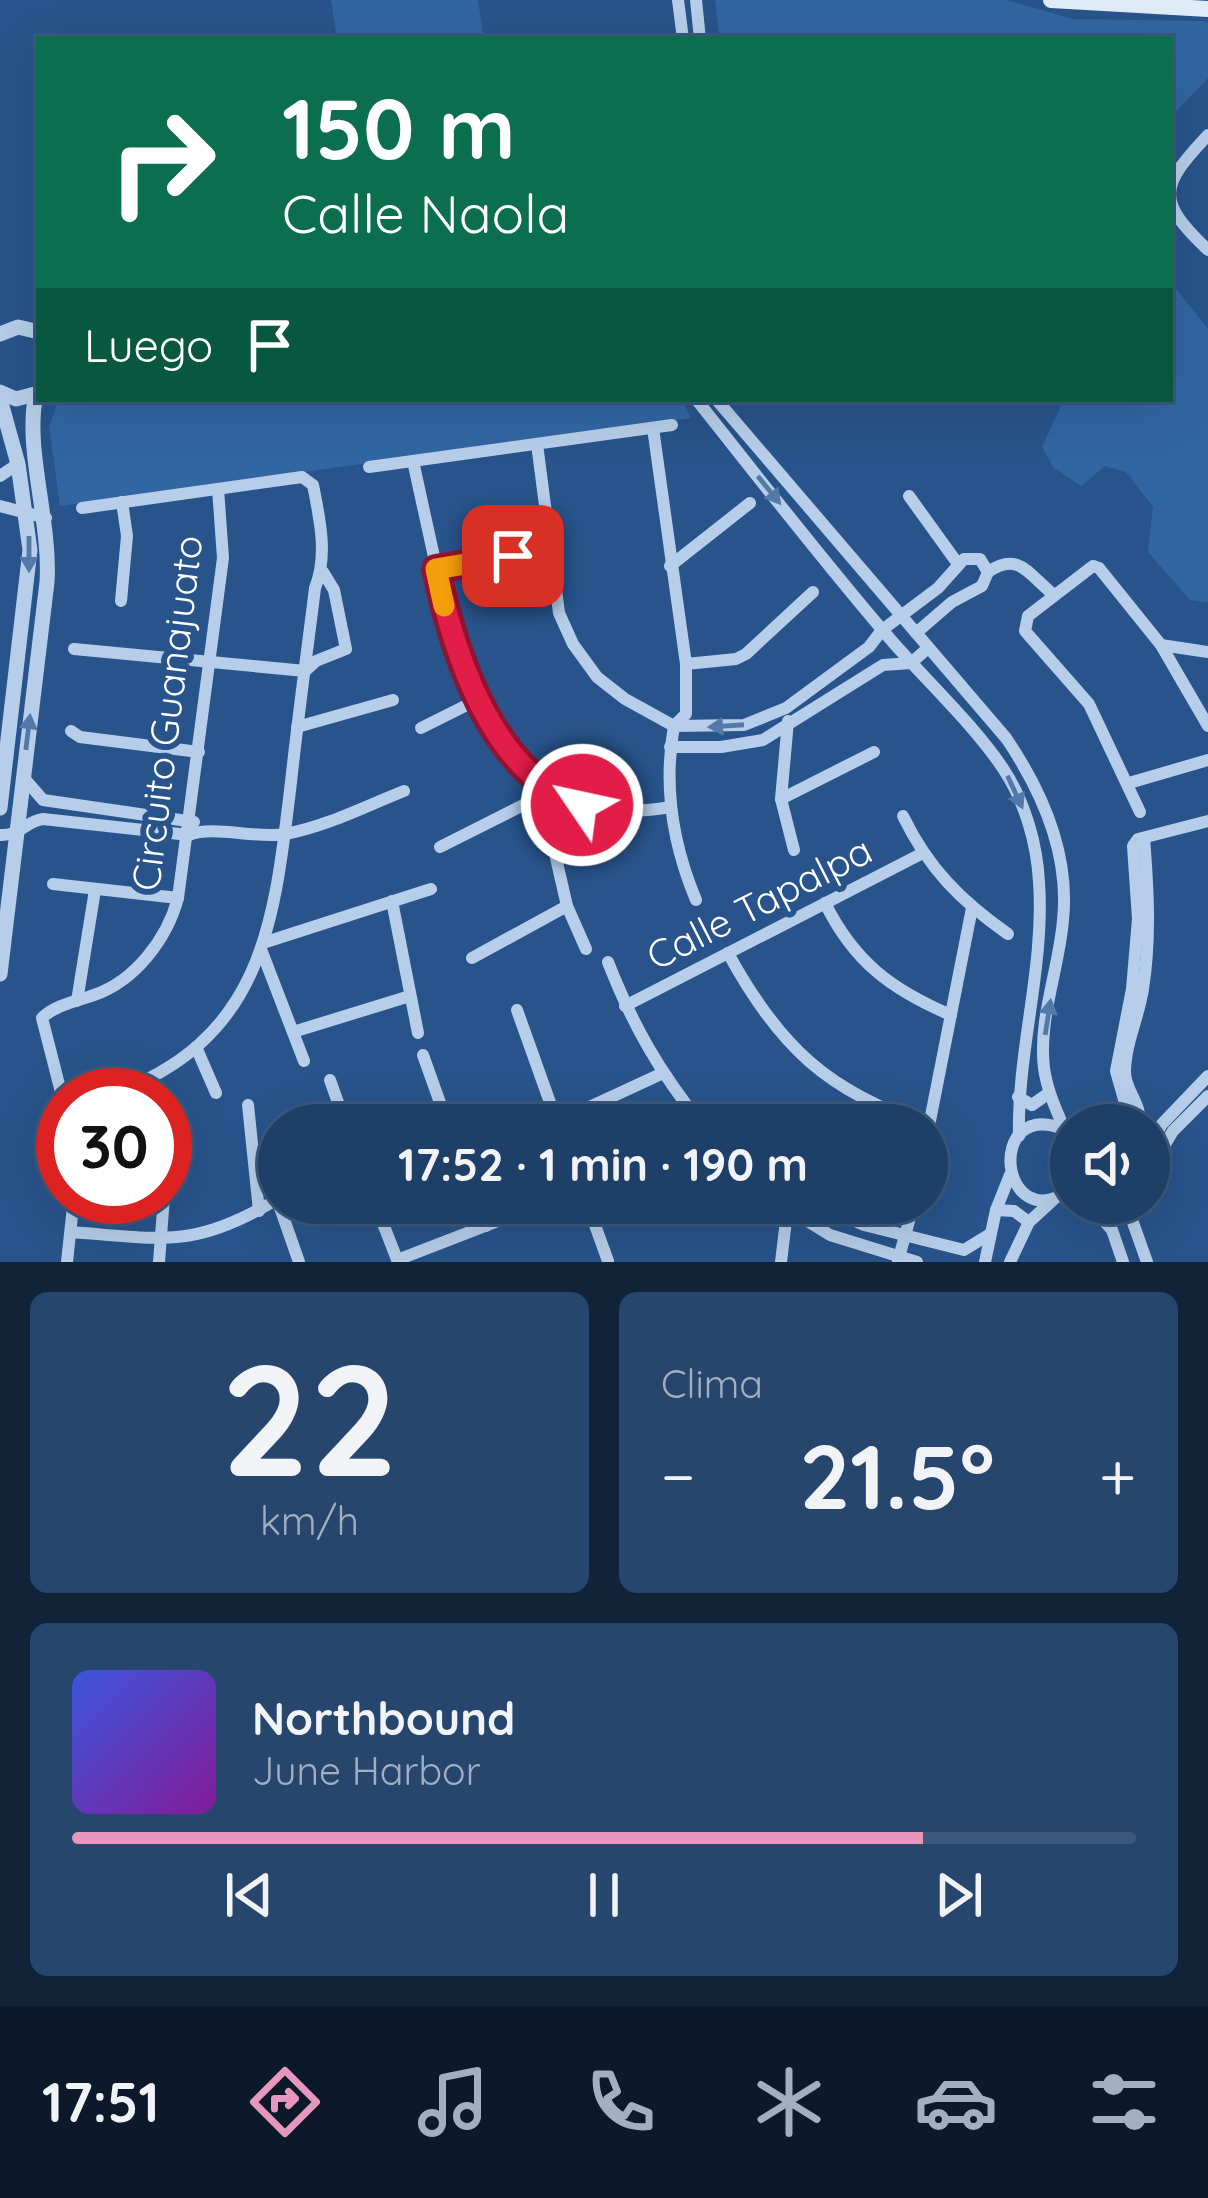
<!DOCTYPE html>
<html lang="es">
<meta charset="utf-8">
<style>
:root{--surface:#1e3f68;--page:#26466e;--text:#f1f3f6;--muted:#a1afc0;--line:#3c587c;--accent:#e797bd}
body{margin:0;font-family:Quicksand,sans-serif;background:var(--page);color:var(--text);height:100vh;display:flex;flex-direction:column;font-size:45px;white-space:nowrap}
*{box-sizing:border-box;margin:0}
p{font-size:39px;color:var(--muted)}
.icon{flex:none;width:66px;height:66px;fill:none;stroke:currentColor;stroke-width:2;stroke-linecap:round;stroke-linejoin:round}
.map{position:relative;height:1262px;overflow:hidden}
.sheet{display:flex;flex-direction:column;gap:30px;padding:30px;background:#102339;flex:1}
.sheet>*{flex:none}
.hud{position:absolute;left:36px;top:36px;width:1137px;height:366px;border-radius:0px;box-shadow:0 12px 48px #0002,0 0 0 3px var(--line);background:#0b6e4f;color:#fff;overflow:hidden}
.controls{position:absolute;left:1050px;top:1104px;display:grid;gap:24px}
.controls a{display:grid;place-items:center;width:120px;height:120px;border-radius:50%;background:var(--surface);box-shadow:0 12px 48px #0002,0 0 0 3px var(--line);font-size:60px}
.speed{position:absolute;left:36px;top:1068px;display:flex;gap:24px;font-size:60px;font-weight:700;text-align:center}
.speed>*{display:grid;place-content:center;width:156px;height:156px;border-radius:50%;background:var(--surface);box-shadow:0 12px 48px #0002,0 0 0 3px var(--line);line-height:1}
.speed .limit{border:18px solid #d22;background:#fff;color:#111}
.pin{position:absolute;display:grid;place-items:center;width:102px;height:102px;color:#fff;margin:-51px;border-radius:24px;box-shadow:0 6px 18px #0006}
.me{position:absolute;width:132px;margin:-66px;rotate:304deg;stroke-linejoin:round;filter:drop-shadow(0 0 9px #0008)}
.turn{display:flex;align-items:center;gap:42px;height:252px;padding:0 48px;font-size:54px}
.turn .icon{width:156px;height:156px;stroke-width:2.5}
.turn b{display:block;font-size:84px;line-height:102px}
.then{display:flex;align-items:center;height:114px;padding:0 48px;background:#0003;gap:24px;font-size:45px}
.big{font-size:90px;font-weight:700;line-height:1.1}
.sheet .card{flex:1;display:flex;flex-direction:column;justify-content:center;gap:18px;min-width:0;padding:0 42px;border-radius:18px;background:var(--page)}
.sheet .dial{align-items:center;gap:0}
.dial b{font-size:156px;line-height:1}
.song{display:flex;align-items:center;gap:36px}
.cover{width:144px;height:144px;border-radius:18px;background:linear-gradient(135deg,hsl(230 70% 55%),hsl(290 70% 35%))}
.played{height:12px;border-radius:6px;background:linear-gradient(90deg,var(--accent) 80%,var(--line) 80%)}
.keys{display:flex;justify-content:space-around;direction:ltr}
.heat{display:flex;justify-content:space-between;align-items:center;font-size:66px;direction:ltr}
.sheet .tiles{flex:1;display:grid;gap:30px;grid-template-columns:1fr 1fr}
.card:last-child{grid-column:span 2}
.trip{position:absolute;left:258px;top:1104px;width:690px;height:120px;border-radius:60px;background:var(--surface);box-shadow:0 12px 48px #0002,0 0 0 3px var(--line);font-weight:700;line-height:120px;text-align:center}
.menu{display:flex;height:192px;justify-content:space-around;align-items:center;background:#0c192a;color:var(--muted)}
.menu .icon{width:84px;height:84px}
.menu .on{color:var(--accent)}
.menu b{font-size:54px;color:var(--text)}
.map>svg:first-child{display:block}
</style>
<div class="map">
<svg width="1208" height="1262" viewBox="0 0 1208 1262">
<rect width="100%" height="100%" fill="#28548b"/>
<g fill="#3266a2">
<polygon points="331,0 478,0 484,39 337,39"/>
<polygon points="715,0 1006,0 1073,19 1202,21 1208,23 1208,78 1170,118 1170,39 720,39"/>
<polygon points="1170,281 1208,329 1208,602 1190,600 1148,552 1153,507 1126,472 1105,466 1081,486 1053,467 1042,447 1064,399 1170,399"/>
<polygon points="59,399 682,399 691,418 60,506 49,426"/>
</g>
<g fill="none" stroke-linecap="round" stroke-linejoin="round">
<g stroke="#b6ceea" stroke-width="12">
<polyline points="678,0 683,39"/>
<polyline points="696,0 700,39"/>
<path d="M1208 135C1160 186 1155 200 1208 250"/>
<path d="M696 399C758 477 820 557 885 633 921 676 974 724 1004 770 1025 802 1037 844 1039 882 1045 967 1017 1051 1019 1136"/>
<path d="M716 399 1006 738C1042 791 1070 854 1063 920 1059 969 1038 1020 1044 1068 1047 1090 1056 1110 1065 1130"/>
<polyline points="653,428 686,664 686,714 674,726"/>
<polyline points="537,444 559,613 573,644 597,677 625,699 674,726 744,725 786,708 869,647 882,630 938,588 964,559 980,559 988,572 982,586 952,602 916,633"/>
<path d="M413 461 454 648C470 692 518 776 561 797 596 814 634 813 671 807"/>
<polyline points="369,467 672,425"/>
<polyline points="0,476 18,464"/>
<polyline points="909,496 958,564"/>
<polyline points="0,506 46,518"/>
<path d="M82 508 302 477 313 485C320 520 328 556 315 588 307 653 298 717 291 782 274 924 264 1040 110 1095"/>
<polyline points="670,566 750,503"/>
<polyline points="436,569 552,550"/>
<path d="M988 572C1019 551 1028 574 1054 595"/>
<polyline points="121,601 127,536 122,502"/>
<polyline points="1161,645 1208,652"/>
<polyline points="74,649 305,671 316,661 346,649 334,590 323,572"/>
<polyline points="686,664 736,659 746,654 813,592"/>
<polyline points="788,721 781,799 794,850"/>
<path d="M674 726C663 787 673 845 696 900"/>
<polyline points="297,727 393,700"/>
<polyline points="421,728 477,700"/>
<polyline points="71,731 80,737 199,752"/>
<polyline points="670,747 721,747 763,740 883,665 911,663 928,648"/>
<polyline points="23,777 43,800 194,822"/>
<polyline points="1129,783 1208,760"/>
<polyline points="561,797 550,823 550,832 567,906 586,949"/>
<polyline points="781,799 874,752"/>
<polyline points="1140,812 1089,704 1025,631 1028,616 1093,566 1099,568 1161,645 1208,726"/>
<path d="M903 816C928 868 961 901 1008 934"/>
<path d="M0 835C20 836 26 821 43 819L189 835C213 825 256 839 285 834 325 827 366 806 404 791"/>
<polyline points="440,847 551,791"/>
<polyline points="53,884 178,898"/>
<polyline points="392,901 418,1033"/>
<path d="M825 903C854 962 892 990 951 1015"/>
<polyline points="266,942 431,889"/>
<polyline points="262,952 304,1061"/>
<path d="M728 953C778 1045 828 1093 929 1125"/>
<polyline points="472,958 567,906"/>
<path d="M608 962C633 1026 659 1071 702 1125"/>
<polyline points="77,1001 95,890"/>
<polyline points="625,1006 921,854"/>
<polyline points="517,1010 558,1125"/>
<polyline points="293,1032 410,996"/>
<polyline points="196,1047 216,1093"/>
<polyline points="423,1055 448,1125"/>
<polyline points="330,1080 346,1125"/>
<polyline points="1018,1097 1032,1105 1049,1093"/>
<path d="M63 1100 42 1018C55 1005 77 1001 94 995 135 981 167 939 178 898L223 558 218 489"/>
<polyline points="248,1105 259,1211"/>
<polyline points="557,1122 661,1074"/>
<polyline points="1125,1125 1127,1110 1116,1071 1132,989 1138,919 1133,846 1138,839 1208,821"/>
<path d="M1138 1125C1144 1105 1125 1092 1125 1072 1125 1045 1139 1016 1143 989 1151 939 1148 888 1144 838"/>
<path d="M1066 1130C983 1095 1000 1241 1071 1189"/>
<polyline points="927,1136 972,908"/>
<polyline points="1149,1146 1162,1124 1208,1076"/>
<polyline points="1149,1171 1173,1131 1208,1096"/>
<polyline points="277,1199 299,1262"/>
<polyline points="375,1203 398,1262"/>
<polyline points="477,1203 486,1226"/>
<polyline points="587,1203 608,1261"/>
<polyline points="778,1203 830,1235 917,1262"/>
<polyline points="816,1203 864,1225 964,1250 990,1234"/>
<polyline points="1089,1203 1112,1230 1123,1262"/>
<polyline points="1126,1203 1147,1262"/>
<polyline points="996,1210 1014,1211 1029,1222"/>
<polyline points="593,1221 635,1203"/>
<path d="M71 1232C164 1239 196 1249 279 1198"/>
<polyline points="397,1260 516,1214"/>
<polyline points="898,1261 914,1203"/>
<polyline points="67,1262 74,1197"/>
<polyline points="159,1262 164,1197"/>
<polyline points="781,1262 788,1204"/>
<polyline points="985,1262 996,1210 1010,1175"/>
<polyline points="1010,1262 1029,1222 1053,1200"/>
</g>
<g stroke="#b6ceea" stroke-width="15">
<polyline points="0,334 18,327 39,332"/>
<polyline points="0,392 16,399 39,393"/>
<polyline points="0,399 18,464 30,550 0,808"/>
<path d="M0 974 47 582C51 522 24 447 36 395"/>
</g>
<polyline stroke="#e0ebf8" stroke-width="16" points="1051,0 1208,9"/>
</g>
<defs><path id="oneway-solid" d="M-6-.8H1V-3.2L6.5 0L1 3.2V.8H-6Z" transform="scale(3)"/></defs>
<g fill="#5379a8">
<use href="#oneway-solid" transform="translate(769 490) rotate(51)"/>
<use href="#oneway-solid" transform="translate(29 554) rotate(90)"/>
<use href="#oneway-solid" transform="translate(726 726) rotate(176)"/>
<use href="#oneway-solid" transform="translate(28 732) rotate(-83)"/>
<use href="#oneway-solid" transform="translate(1015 792) rotate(65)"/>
<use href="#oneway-solid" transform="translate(1048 1017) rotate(-81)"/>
</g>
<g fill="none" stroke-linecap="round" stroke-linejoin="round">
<defs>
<path id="route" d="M513 556 436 569C454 654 491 773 582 805"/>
</defs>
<use href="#route" stroke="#92132f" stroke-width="30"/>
<use href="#route" stroke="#e11d48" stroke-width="21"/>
<polyline stroke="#f59e0b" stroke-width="21" points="444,606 436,569 471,563"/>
</g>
<g text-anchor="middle" stroke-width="12" stroke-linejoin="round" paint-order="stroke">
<g font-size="39" fill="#fff" stroke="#28548b">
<text transform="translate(167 713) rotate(-83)" y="14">Circuito Guanajuato</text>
<text transform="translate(759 903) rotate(-27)" y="14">Calle Tapalpa</text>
</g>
</g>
</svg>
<div class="controls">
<a><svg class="icon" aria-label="sound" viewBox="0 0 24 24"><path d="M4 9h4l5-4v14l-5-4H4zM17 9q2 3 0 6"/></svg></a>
</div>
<div class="speed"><div class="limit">30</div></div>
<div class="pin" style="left:513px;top:556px;background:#d93025"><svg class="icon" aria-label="arrive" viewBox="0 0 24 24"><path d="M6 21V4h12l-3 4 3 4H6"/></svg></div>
<svg class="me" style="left:582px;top:805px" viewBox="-20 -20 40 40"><circle r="17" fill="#e11d48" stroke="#fff" stroke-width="3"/><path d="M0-11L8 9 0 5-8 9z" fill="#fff"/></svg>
<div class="trip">17:52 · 1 min · 190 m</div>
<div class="hud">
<div class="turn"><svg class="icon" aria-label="right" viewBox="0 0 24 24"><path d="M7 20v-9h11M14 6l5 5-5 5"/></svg><div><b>150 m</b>Calle Naola</div></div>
<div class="then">Luego<svg class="icon" aria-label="arrive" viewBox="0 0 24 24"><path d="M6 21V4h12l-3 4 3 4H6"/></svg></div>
</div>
</div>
<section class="sheet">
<div class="tiles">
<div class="card dial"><b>22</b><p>km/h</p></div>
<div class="card"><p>Clima</p>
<div class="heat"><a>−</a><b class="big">21.5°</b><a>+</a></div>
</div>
<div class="card">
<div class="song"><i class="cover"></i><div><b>Northbound</b><p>June Harbor</p></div></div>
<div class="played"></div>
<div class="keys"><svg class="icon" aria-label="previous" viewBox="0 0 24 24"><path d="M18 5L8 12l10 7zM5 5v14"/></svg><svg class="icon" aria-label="pause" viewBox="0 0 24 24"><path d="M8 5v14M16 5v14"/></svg><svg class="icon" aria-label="next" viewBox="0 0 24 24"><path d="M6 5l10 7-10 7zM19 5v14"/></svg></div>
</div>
</div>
</section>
<nav class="menu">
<b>17:51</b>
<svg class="icon on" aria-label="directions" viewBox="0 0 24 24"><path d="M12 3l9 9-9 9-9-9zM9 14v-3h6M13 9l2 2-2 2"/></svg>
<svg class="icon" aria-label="music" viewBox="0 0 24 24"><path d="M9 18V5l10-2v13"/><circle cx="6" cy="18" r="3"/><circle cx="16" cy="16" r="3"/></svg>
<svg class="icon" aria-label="phone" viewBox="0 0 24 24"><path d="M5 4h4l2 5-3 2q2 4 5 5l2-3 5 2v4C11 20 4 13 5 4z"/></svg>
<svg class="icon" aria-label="climate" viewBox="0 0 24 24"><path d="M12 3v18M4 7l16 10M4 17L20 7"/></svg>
<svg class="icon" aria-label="car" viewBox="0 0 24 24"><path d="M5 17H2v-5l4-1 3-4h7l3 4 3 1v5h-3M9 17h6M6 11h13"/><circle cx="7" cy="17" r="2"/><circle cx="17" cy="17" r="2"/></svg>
<svg class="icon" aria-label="filters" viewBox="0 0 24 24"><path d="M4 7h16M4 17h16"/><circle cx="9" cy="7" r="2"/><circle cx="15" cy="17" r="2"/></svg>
</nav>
